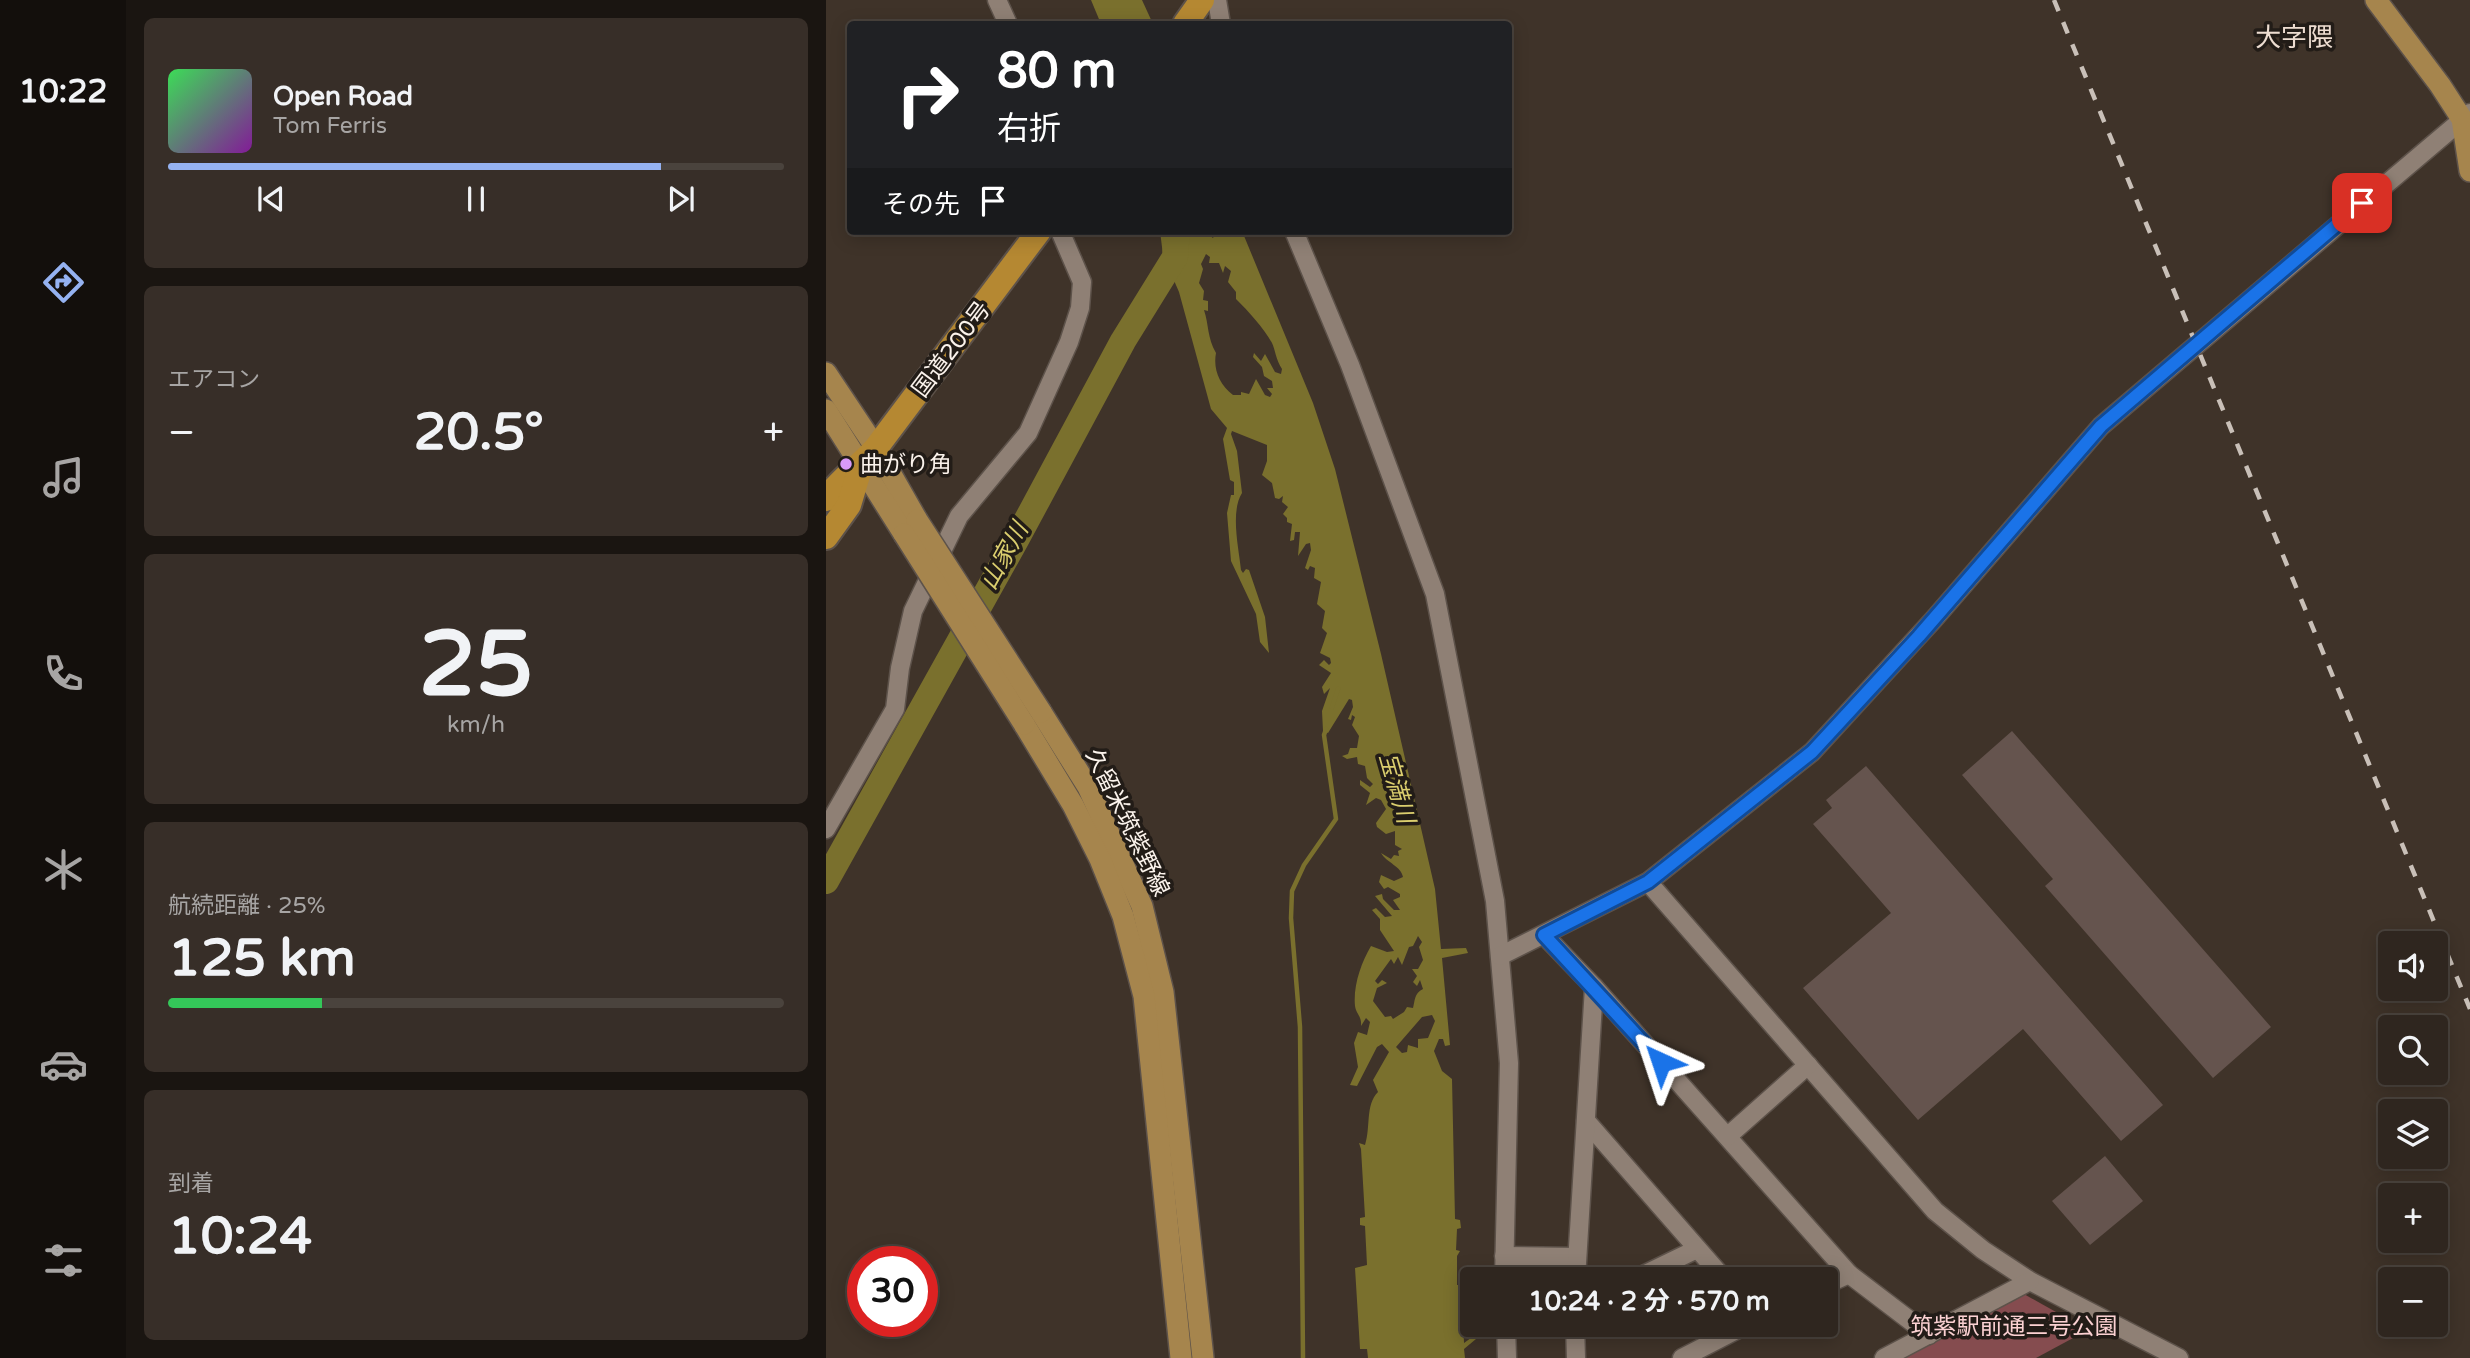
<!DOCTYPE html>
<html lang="ja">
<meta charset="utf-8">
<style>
:root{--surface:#2f261f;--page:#372e28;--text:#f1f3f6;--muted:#a7a5a4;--line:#4a433d;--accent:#95b2f1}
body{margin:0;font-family:"Varela Round","Noto Sans JP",sans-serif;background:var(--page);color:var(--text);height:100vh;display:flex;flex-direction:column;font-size:26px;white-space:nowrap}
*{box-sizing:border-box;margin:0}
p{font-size:23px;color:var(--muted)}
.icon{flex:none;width:38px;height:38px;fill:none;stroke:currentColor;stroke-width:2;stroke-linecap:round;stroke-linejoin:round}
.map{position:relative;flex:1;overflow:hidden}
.drawer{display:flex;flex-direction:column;gap:18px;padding:18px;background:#1a1511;width:700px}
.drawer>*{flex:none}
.banner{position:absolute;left:21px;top:21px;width:665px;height:214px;border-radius:7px;box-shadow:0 4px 18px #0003,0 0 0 2px var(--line);background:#202124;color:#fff;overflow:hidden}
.tools{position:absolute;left:1552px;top:931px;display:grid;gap:14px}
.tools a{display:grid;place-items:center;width:70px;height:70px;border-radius:7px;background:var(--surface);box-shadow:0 4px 18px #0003,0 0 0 2px var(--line);font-size:35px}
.speed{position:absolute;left:21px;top:1246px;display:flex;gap:14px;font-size:35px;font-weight:700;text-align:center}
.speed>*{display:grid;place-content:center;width:91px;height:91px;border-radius:50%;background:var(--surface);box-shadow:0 4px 18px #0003,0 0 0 2px var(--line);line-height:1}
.speed .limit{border:10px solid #d22;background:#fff;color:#111}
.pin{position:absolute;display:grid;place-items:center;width:60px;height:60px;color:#fff;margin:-30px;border-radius:14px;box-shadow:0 4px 10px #0006}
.me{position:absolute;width:77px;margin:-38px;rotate:318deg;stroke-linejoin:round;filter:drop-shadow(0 0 5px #0008)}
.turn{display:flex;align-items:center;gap:24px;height:147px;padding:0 35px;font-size:32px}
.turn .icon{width:91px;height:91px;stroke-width:2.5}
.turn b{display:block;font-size:49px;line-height:60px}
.then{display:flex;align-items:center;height:66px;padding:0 35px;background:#0003;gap:14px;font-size:26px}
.big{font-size:52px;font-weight:700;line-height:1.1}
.drawer .widget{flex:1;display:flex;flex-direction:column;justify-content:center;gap:10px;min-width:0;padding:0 24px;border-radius:10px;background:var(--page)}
.drawer .dial{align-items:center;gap:0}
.dial b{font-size:91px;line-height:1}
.song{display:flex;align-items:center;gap:21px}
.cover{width:84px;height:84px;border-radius:10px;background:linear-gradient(135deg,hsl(130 70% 55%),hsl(290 70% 35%))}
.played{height:7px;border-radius:4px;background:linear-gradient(90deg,var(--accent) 80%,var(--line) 80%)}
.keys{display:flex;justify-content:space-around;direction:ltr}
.heat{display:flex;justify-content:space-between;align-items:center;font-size:38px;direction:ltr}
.charge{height:10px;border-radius:5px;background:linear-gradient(90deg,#34c759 25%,var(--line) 0)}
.trip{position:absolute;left:634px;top:1267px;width:378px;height:70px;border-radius:7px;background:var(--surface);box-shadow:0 4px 18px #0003,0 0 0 2px var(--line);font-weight:700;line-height:70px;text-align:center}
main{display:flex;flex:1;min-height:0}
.menu{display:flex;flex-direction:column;width:126px;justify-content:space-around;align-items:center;background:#130f0c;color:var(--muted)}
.menu .icon{width:49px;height:49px}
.menu .on{color:var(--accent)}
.menu b{font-size:32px;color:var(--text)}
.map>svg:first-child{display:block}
</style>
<main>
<nav class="menu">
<b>10:22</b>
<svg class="icon on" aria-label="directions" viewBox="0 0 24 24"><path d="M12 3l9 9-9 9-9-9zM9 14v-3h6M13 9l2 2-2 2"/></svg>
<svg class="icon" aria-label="music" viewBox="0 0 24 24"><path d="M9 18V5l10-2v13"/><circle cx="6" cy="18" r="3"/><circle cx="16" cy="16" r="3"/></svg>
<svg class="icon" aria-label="phone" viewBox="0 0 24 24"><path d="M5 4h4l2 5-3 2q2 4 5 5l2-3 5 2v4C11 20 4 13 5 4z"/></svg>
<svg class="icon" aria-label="climate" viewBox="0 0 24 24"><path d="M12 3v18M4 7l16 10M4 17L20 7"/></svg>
<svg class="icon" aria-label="car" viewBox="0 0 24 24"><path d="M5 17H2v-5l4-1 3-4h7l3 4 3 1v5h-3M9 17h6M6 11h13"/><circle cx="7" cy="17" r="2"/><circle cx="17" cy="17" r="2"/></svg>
<svg class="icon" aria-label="filters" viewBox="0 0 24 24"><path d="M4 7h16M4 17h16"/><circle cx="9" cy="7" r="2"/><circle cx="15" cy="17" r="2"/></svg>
</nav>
<section class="drawer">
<div class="widget">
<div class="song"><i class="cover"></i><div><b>Open Road</b><p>Tom Ferris</p></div></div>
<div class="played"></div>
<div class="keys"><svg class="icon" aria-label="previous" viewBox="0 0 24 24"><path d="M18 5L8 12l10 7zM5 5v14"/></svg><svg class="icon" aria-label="pause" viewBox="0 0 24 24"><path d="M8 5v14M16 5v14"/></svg><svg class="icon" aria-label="next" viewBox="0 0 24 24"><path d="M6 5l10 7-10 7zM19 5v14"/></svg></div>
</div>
<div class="widget"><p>エアコン</p>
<div class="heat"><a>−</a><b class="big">20.5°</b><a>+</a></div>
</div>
<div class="widget dial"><b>25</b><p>km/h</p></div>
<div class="widget"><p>航続距離 · 25%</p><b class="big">125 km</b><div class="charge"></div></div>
<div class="widget"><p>到着</p><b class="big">10:24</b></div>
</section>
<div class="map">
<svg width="1644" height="1358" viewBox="0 0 1644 1358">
<rect width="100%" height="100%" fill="#3f3329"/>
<polygon fill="#854c4f" points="1189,1289 1262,1330 1210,1358 1057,1358"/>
<g fill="#7a702d" fill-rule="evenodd">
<polygon points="265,0 316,0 327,24 275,24"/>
<path d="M334 231H369L375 236 374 231H383V235L387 238 389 234 386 231H416L487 403 509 469 555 654 609 889 615 949 640 948 642 953 616 958 624 1045 619 1046 617 1039H613L608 1051 616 1071 626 1079 629 1219 634 1220 635 1228 631 1229 630 1250 634 1251 631 1256V1285H636L638 1343 656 1330V1334L638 1349 639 1358H542L541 1349H534L529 1268 541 1265 539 1226 534 1225V1218L539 1217 535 1149 533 1143 539 1145C545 1127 539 1105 552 1092L547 1080 563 1052 556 1044 551 1047 531 1086 524 1085 532 1067 528 1043 532 1032 541 1035 544 1022 540 1018 535 1026C536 1016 530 1014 529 1006 527 986 535 963 545 946L561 952 568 951 554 930V919L546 910 550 908 559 917 566 916 549 896 556 894 557 899 568 910H574L567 900 574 897V894L562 887 558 889 553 882 555 875 568 881 577 877C575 866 561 863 555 853L565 859 568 855 573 856 572 851 576 849 569 845V831L560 834 551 827 550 823 560 809 555 800 550 798 540 805 544 793 534 785V780L544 787 547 784 541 778 539 766 532 764 531 757 521 759 516 756 522 754 524 748H531L533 736 526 725 529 717 526 715 525 720 522 719 527 707 526 700 523 699 502 733 497 731 496 711 504 688 498 694 496 687 505 673 493 665 498 660 503 665 505 663 504 658 494 653 501 633 496 628 499 611 491 604 495 582 488 578 489 568 484 566 482 570 479 568 485 550 484 543 480 544 472 556 474 532H469L468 540 464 541 466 524 461 522V518L457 514 462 507 456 502 457 496 453 499 449 498 446 483 436 475 441 461V445L406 431 405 434 411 451 416 493C404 512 413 549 415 570L417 573 420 569 423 570 439 617 443 653 434 642 430 614 405 561 401 513 405 495H408V482L404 480 397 439 401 428 385 409 353 292 337 255ZM380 254 384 257 383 263H393L397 273 399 266 405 271 402 282 410 292V299C423 312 437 327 446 343 449 349 450 360 456 369L455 374 449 372 439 354 435 361 428 353 427 357 436 367 438 376 446 381 447 388H441L446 394 444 397 439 395 430 379 423 394 415 392V395H407C393 384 387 369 390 353 381 337 383 325 378 310L382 311V301L377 300 378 291 373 283 377 269 375 264ZM592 936 596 942 593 947 597 960 592 969H586L591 976 587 982 591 986 594 980 597 989C588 993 589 1001 587 1008L581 1007 578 1012 567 1019 565 1016 559 1017 547 1001 551 988 561 983 556 980 552 984 549 981 565 959 568 964 572 957 576 965 583 947 587 946ZM606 1015 609 1021 602 1038 592 1039V1048L582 1045 581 1052 576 1053 570 1047 596 1017Z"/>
</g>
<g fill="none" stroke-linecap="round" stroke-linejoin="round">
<g stroke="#7a702d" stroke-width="4.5">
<polyline points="506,707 512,689"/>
<polyline points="477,1358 474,1027 465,918 466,891 478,865 510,819 498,735 500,729"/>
</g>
<polyline stroke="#7a702d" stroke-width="26" points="0,881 190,540 297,341 349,257 351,231"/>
</g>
<g fill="#65544e">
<polygon points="1186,731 1445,1027 1387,1078 1219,886 1227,879 1136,775"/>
<polygon points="1040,766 1337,1105 1295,1141 1197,1029 1092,1120 977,988 1065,913 987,824 1006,808 1000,800"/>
<polygon points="1279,1156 1317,1201 1264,1245 1226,1201"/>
</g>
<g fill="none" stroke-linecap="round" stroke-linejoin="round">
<defs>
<g id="minor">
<polyline points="171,0 182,24"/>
<polyline points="391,0 395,24"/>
<polyline points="468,231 524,365 609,594 669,901 683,1063 678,1279"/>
<polyline points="0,829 69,709 74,668 87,611 133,516 202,433 243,342 254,308 256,282 234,231"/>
<polyline points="822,882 1109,1211 1157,1250 1204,1281 1353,1358"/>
<polyline points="718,935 768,987 1023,1274 1103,1335"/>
<polyline points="674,956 822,882 986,752 1108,619 1275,426 1644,113"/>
<polyline points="760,1121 898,1279"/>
<polyline points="902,1136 982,1065"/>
<polyline points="678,1256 750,1257"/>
<polyline points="750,1279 768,987"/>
<polyline points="809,1279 871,1249"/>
<polyline points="999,1285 1023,1274"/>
<polyline points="680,1325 681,1358"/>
<polyline points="749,1325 750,1358"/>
<polyline points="856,1358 920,1325"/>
<polyline points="1058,1358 1204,1281"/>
</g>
<g id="major">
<polyline points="1550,0 1614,85 1636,119 1644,171"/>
<polyline points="0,373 50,448 91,520"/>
<polyline points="0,410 78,534"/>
<polyline points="215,712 262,787 316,906 337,992 377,1358"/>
<polyline points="198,724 247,805 274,859 297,916 318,996 355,1358"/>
</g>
<g id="highway">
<polyline points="359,24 376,0"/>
<path d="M0 499C14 479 34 466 50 448L213 231"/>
<polyline points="0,537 23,505 35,465"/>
</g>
</defs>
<use href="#minor" stroke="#5d524a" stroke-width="21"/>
<use href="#major" stroke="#5d524a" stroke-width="24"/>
<use href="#highway" stroke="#5d524a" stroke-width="28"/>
<use href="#minor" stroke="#8f8075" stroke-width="18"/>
<use href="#major" stroke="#a6854d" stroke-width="21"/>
<use href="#highway" stroke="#b58832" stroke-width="24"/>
<polyline stroke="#c9c0b8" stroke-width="4.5" stroke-dasharray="12 12" stroke-linecap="butt" points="1228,0 1644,1009"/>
<defs>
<g id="major-bridge">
<polyline points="91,520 215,712"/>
<polyline points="78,534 198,724"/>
</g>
</defs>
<use href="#major-bridge" stroke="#5d524a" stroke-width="24" stroke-linecap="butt"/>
<use href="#major-bridge" stroke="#a6854d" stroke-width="21"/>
</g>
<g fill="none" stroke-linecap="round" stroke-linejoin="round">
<defs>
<polyline id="route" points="835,1062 718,935 822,882 986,752 1093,636 1275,426 1536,203"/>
</defs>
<use href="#route" stroke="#114b97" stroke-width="18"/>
<use href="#route" stroke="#1a73e8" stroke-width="12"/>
</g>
<circle fill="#d89af8" stroke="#221c17" stroke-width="2.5" cx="20" cy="464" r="7"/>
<g text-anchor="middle" stroke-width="7" stroke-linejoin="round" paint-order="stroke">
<g font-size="23" fill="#fbf3ec" stroke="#221c17">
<text transform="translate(125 349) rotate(-53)" y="8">国道200号</text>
<text transform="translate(302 822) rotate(64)" y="8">久留米筑紫野線</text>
</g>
<g font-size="23" fill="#fbf3ec" stroke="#221c17" text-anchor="start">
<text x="34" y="472">曲がり角</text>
</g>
<g font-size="23" fill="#fbd1d2" stroke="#221c17">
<text x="1188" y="1334">筑紫駅前通三号公園</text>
</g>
<g font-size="24" font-style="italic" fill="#dbce6e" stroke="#221c17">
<text transform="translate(178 556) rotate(-61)" y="8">山家川</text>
<text transform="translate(571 788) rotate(74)" y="8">宝満川</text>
</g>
<g font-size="26" fill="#edddd1" stroke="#221c17">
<text x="1468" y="46">大字隈</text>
</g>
</g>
</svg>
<div class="tools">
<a><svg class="icon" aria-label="sound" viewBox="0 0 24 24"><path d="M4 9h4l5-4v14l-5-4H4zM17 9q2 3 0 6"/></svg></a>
<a><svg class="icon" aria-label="search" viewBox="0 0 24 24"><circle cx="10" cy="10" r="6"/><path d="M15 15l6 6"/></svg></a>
<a><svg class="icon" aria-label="layers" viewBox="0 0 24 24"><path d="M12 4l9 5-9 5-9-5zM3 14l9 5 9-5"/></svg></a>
<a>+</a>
<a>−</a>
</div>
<div class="speed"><div class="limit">30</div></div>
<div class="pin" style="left:1536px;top:203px;background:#d93025"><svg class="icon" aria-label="arrive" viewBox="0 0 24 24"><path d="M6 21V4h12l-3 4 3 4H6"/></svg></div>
<svg class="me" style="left:835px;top:1062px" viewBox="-20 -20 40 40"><path d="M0-17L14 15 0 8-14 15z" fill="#1a73e8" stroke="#fff" stroke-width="4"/></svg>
<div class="trip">10:24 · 2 分 · 570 m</div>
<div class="banner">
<div class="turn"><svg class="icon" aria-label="right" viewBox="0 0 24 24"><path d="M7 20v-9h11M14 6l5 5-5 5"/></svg><div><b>80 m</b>右折</div></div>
<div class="then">その先<svg class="icon" aria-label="arrive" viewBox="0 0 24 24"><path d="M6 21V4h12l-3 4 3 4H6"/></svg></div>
</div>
</div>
</main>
